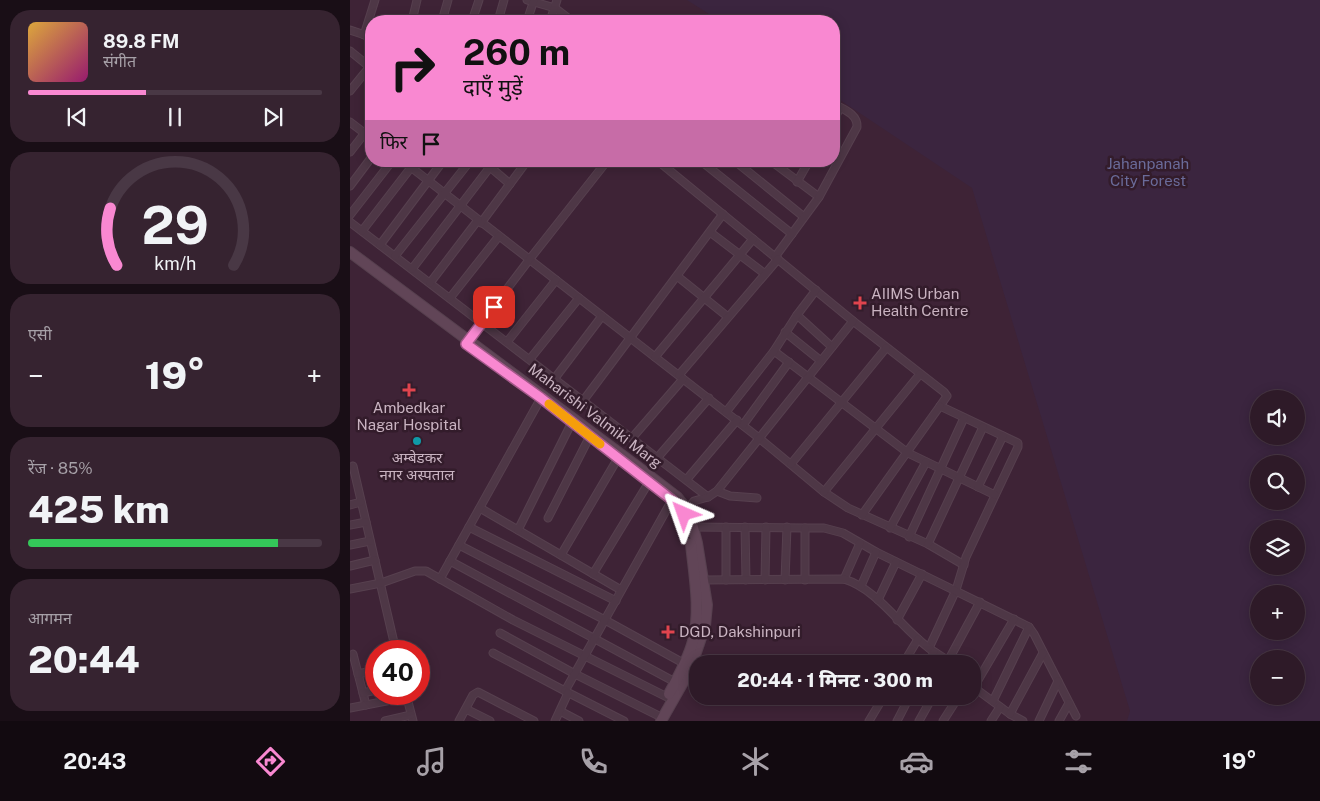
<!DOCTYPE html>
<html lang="hi">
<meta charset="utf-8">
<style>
:root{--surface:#2e1a28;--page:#362330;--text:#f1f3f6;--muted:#a7a1a8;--line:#493845;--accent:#f988d1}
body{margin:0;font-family:"Public Sans","Noto Sans Devanagari",sans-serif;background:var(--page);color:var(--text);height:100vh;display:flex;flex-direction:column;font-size:19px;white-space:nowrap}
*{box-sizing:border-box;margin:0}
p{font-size:16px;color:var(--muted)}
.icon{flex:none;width:28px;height:28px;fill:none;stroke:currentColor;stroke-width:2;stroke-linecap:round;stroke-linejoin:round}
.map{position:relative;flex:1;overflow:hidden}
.drawer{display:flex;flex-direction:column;gap:10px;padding:10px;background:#190e16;width:350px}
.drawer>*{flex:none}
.guide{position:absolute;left:15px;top:15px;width:475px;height:152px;border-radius:20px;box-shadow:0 2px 12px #0003,0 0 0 1px var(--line);background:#f988d1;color:#111;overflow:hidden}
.fabs{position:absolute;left:900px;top:390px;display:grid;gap:10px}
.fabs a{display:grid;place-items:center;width:55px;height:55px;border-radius:50%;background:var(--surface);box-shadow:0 2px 12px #0003,0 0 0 1px var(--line);font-size:25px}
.speed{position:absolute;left:15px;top:640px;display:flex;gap:10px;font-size:25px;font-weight:700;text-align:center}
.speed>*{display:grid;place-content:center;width:65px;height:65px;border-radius:50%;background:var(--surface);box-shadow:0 2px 12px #0003,0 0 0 1px var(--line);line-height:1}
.speed .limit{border:8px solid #d22;background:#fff;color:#111}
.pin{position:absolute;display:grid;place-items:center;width:42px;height:42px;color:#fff;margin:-21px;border-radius:10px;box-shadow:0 2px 8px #0006}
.me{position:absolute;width:55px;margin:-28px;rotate:317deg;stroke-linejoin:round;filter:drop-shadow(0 0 4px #0008)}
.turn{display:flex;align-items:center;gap:18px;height:105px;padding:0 15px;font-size:22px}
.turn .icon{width:65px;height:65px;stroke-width:2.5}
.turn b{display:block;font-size:35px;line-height:42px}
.then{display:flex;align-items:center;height:48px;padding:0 15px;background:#0003;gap:10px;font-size:19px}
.big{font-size:38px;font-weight:800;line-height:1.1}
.drawer .widget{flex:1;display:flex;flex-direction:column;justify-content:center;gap:8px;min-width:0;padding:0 18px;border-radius:20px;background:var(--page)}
.drawer .dial{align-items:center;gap:0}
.dial svg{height:130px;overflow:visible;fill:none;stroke:var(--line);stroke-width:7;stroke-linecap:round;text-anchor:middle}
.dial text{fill:var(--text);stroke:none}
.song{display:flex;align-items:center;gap:15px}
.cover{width:60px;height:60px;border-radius:8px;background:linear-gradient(135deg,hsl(40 70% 55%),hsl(320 70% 35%))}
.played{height:5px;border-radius:2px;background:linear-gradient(90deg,var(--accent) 40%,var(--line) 40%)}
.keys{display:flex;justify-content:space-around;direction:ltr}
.heat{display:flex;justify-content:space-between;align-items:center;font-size:28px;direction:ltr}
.charge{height:8px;border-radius:4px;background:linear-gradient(90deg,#34c759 85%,var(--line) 0)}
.trip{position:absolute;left:339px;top:655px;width:292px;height:50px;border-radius:20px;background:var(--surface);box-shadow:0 2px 12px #0003,0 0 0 1px var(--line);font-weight:800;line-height:50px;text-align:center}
.menu{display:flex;height:80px;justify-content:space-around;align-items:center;background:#120a10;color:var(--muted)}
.menu .icon{width:35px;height:35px}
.menu .active{color:var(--accent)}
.menu b{font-size:22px;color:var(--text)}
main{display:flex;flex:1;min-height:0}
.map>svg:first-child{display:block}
</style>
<main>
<section class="drawer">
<div class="widget">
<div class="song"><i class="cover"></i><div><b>89.8 FM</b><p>संगीत</p></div></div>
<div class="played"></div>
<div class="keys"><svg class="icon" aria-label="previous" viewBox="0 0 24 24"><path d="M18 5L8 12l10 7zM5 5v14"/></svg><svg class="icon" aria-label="pause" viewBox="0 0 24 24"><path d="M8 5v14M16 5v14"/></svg><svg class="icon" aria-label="next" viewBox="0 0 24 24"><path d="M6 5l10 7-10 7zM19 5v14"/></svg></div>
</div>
<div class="widget dial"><svg viewBox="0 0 100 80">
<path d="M14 69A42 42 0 1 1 86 69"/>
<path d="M14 69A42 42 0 0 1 10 34" stroke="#f988d1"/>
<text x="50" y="56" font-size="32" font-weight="700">29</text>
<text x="50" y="72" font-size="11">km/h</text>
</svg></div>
<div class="widget"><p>एसी</p>
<div class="heat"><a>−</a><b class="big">19°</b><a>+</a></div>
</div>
<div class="widget"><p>रेंज · 85%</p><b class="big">425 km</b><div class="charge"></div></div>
<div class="widget"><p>आगमन</p><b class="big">20:44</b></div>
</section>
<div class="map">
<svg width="970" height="721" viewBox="0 0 970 721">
<rect width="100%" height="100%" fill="#3e2336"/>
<path fill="#3b253f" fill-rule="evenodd" d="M337 0H970V721H777L780 711 622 188 484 96V21H370ZM909 399H946V436H909ZM909 464H946V501H909ZM909 529H946V566H909ZM909 594H946V631H909ZM909 659H946V696H909Z"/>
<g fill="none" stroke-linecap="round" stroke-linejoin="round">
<defs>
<g id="street">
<polyline points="177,0 205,8 222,21"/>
<polyline points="62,21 67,0"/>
<polyline points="92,21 98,0"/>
<polyline points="122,21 129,0"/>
<polyline points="148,21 154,0"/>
<polyline points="177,21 184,0"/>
<polyline points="200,21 207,0"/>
<polyline points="0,30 21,37"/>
<polyline points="14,35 25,0"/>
<polyline points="0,51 21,68"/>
<polyline points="0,91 21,65"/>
<polyline points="484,119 490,108"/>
<polyline points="0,122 21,138"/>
<polyline points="0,152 21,125"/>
<polyline points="53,161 409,438 474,492 498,508 578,544 614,565"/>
<polyline points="133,161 160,184"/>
<polyline points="308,161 503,321 594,392 597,396 590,406 668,443 668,447 616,557 606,590 579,648"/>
<polyline points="351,161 442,234"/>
<polyline points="385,161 454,217"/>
<polyline points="421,161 469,197 425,257"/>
<polyline points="447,182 459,161"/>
<polyline points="0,186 21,158"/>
<path d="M469 197 507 127C508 114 493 109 484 104"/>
<polyline points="0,215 42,161"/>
<polyline points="0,222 358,497"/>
<polyline points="131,223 177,161"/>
<polyline points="12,231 66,161"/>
<polyline points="360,232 415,274"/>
<polyline points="30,245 93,161"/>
<polyline points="45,256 120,161"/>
<polyline points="62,269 140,167"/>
<polyline points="327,276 378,317"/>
<polyline points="80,283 128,220"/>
<polyline points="100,298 149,236"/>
<polyline points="447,315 482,347"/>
<polyline points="435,332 471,361"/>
<polyline points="157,342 206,280"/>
<polyline points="116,343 179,260 257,161"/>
<polyline points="424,351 558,453 645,495"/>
<polyline points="305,357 403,239"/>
<polyline points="180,359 229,298"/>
<polyline points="329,375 428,259"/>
<polyline points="205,378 252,316"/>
<polyline points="233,401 373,214"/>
<polyline points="376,412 424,351 447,315 466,290"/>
<polyline points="393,425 439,362"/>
<polyline points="282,438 333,379"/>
<polyline points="308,457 359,398"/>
<polyline points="441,464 536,348"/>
<polyline points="3,466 46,651"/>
<polyline points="337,479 387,420"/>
<polyline points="628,487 653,436"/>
<polyline points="367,491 380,496 407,498"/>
<polyline points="474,492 570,374"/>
<polyline points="0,505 11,502"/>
<polyline points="130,508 271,590"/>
<polyline points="334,514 344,501 358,497 367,491 503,321"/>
<polyline points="512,515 590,406"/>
<polyline points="198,518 240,436"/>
<polyline points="0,525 16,522"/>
<polyline points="119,527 266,601"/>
<polyline points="343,527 455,528 474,528 493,533 526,552 679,627 684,634 726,716"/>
<polyline points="395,527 396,580"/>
<polyline points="540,528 576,462"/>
<polyline points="168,530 222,422"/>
<polyline points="559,537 614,418"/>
<polyline points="578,544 633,427"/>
<polyline points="0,545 20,541"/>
<polyline points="109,545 255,620 335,664"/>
<polyline points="211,555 268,458"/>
<polyline points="100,561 325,682"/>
<polyline points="0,566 25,560"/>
<polyline points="243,574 299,482"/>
<polyline points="90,579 191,398"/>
<polyline points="494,579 510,543"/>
<path d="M353 580 494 579C529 590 550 627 579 648 586 654 595 657 601 664"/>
<polyline points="376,580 376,527"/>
<polyline points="415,580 416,527"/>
<polyline points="435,580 437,527"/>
<polyline points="455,580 455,528"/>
<polyline points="511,586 526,552"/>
<polyline points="0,589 31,583 65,571 76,571 163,620 317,697"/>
<polyline points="528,600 546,562"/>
<polyline points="547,620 572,574"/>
<polyline points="150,633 225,674 307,715"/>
<polyline points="143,653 215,691 322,500"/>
<polyline points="3,654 16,705"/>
<polyline points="598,661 630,602"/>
<polyline points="553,664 568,639"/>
<polyline points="578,664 584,652"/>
<polyline points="8,674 26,670"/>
<polyline points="622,686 660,714 673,721"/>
<polyline points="624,687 664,619"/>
<polyline points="215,691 274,721"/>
<polyline points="13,693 26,690"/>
<polyline points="56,694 63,721"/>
<polyline points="643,701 679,627"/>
<polyline points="0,708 57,697"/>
<polyline points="116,709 140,721"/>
<polyline points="210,711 229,721"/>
<polyline points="660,714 693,653"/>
<polyline points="35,721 61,715"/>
<polyline points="109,721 123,695 128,692 184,721"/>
<polyline points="205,721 218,693"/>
<polyline points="519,721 534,696"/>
<polyline points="547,721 560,696"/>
<polyline points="569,721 583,696"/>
<polyline points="593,721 609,696"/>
<polyline points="641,721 650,707"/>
<polyline points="689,721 708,681"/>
<polyline points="709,721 719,703"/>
</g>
<g id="secondary">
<polyline points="0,252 288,467 327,497 339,512 347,543 357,605 355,626 340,670 311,721"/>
<path d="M319 694C328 677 338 660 343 641 351 610 344 575 341 544"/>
</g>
</defs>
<use href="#street" stroke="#57404f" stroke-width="9"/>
<use href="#secondary" stroke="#57404f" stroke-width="12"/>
<use href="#street" stroke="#4e3746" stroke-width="7"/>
<use href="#secondary" stroke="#614557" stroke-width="10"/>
</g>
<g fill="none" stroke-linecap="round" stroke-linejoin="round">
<defs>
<polyline id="route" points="144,307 116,344 191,398 322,500 334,514"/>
</defs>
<use href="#route" stroke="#a25888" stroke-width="12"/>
<use href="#route" stroke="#f988d1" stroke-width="9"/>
<polyline stroke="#f59e0b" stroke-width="9" points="199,404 250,444"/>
</g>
<g fill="#e0444e" stroke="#331c2b" stroke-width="2">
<path d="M507.5 295.5h5v5h5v5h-5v5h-5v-5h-5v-5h5z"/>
<path d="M56.5 382.5h5v5h5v5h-5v5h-5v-5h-5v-5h5z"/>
<path d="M315.5 624.5h5v5h5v5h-5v5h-5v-5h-5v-5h5z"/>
</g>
<circle fill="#0f9aa8" stroke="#331c2b" stroke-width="2" cx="67" cy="441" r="5"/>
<g text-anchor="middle" stroke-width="5" stroke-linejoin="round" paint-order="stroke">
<g font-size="15" fill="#6a6b9a" stroke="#331c2b">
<text x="798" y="169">Jahanpanah<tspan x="798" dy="17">City Forest</tspan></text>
</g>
<g font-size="15" fill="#c9b3c1" stroke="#331c2b" text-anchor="start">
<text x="521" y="299">AIIMS Urban<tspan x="521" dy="17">Health Centre</tspan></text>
<text x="59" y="413" text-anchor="middle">Ambedkar<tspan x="59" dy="17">Nagar Hospital</tspan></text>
<text x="67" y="463" text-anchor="middle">अम्बेडकर<tspan x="67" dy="17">नगर अस्पताल</tspan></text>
<text x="329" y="637">DGD, Dakshinpuri</text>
</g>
<g font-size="15" fill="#c9b3c1" stroke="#331c2b">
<text transform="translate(245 416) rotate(37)" y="5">Maharishi Valmiki Marg</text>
</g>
</g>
</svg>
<div class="fabs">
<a><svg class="icon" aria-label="sound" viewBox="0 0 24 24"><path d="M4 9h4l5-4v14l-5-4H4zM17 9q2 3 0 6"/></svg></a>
<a><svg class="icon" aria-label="search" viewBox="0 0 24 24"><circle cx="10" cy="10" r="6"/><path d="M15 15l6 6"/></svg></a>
<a><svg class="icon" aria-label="layers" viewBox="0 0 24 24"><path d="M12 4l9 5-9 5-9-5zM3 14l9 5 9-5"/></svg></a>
<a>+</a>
<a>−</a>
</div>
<div class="speed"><div class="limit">40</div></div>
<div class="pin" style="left:144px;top:307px;background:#d93025"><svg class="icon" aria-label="arrive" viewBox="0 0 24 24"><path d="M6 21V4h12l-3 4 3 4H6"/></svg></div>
<svg class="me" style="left:334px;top:514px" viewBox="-20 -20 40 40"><path d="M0-17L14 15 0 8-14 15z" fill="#f988d1" stroke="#fff" stroke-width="4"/></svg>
<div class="trip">20:44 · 1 मिनट · 300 m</div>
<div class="guide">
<div class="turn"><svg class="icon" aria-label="right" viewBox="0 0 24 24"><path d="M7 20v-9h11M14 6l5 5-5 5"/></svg><div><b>260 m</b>दाएँ मुड़ें</div></div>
<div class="then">फिर<svg class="icon" aria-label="arrive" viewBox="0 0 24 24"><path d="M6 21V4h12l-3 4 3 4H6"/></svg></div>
</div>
</div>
</main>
<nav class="menu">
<b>20:43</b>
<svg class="icon active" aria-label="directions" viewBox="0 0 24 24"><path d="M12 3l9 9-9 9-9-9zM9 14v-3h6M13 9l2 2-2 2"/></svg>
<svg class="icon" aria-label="music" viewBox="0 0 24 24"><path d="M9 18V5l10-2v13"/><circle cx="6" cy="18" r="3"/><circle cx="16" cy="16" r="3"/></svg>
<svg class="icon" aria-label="phone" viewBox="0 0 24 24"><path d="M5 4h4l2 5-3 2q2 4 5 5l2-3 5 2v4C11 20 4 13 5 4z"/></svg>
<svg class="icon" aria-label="climate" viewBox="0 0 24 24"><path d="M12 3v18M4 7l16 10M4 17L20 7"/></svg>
<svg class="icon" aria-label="car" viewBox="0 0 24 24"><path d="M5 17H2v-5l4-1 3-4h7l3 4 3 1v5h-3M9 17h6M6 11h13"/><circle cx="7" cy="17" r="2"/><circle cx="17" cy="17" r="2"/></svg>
<svg class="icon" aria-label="filters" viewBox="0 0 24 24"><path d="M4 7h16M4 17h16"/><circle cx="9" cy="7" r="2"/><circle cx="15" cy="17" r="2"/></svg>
<b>19°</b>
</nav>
